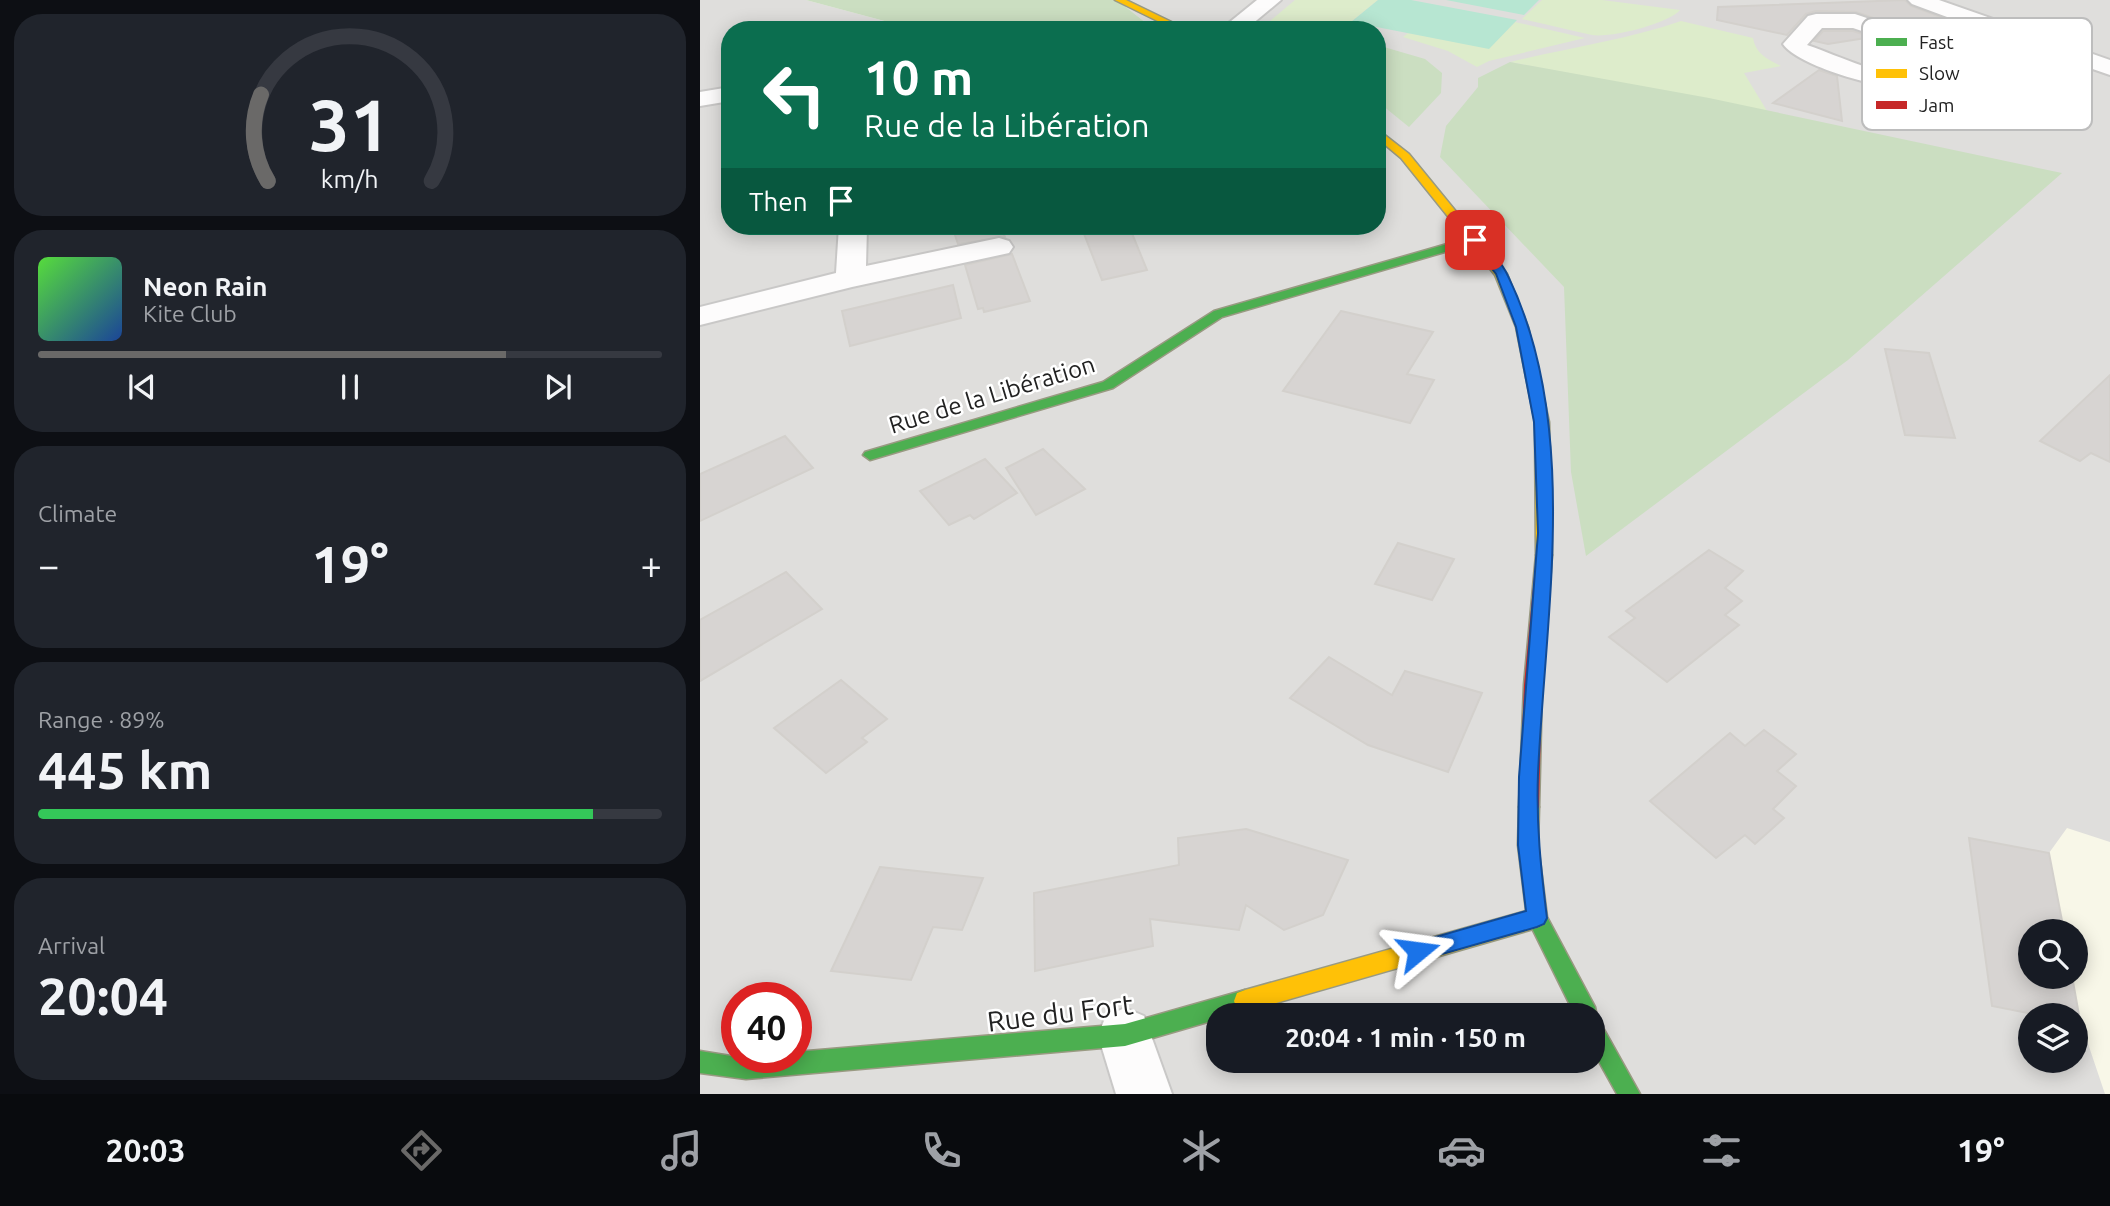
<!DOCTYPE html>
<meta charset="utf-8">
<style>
:root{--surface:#171b24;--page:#20242c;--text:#f1f3f6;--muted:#9ea1a6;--line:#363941;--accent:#6a6968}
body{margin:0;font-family:Ubuntu,sans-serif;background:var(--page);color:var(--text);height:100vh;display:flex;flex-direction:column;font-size:26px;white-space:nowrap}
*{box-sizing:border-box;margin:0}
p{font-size:23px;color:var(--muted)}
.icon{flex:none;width:38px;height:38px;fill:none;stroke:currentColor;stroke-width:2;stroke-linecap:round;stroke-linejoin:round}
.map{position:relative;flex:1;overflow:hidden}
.drawer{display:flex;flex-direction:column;gap:14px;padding:14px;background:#0d0f14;width:700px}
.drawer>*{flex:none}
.guide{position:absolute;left:21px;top:21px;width:665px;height:214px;border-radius:28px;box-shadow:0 4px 18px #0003;background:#0b6e4f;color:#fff;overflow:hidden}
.controls{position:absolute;left:1318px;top:919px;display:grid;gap:14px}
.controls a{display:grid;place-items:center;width:70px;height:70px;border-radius:50%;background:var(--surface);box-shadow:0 4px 18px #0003;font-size:35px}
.speed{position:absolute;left:21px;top:982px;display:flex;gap:14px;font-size:35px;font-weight:700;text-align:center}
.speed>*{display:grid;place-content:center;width:91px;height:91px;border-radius:50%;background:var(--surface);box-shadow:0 4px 18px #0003;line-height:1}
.speed .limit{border:10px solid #d22;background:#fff;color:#111}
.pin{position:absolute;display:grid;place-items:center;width:60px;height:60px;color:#fff;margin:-30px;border-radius:14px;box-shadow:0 4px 10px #0006}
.me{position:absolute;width:77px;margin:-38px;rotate:74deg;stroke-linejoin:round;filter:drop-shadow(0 0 5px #0008)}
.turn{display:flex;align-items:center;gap:24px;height:147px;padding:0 28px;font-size:32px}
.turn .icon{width:91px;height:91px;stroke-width:2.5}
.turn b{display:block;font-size:49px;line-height:60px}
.then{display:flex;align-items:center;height:66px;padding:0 28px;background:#0003;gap:14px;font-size:26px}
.big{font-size:52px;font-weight:700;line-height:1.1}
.drawer .card{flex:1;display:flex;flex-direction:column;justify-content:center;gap:10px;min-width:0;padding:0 24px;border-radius:28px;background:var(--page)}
.drawer .dial{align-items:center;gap:0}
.dial svg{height:182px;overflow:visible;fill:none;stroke:var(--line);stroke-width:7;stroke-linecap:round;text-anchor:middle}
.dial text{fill:var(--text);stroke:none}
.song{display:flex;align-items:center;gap:21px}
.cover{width:84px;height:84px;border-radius:10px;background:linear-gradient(135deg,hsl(110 70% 55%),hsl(220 70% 35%))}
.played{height:7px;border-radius:4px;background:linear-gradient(90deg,var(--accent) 75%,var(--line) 75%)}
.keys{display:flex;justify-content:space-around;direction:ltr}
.heat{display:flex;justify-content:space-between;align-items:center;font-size:38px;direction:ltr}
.charge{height:10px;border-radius:5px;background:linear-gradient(90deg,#34c759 89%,var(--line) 0)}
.trip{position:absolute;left:506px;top:1003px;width:399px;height:70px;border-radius:28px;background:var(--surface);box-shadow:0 4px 18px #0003;font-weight:700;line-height:70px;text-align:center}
.tabs{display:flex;height:112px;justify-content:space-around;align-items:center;background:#090b0e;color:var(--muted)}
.tabs .icon{width:49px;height:49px}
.tabs .selected{color:var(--accent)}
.tabs b{font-size:32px;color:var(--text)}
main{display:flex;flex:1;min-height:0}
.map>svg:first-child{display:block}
</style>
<main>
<section class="drawer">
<div class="card dial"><svg viewBox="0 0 100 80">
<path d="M14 69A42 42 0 1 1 86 69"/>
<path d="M14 69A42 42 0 0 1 11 31" stroke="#6a6968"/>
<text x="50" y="56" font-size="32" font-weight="700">31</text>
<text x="50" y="72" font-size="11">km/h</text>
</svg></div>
<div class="card">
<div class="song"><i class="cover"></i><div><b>Neon Rain</b><p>Kite Club</p></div></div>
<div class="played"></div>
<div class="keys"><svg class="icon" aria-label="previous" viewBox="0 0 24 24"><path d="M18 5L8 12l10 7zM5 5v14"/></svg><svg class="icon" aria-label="pause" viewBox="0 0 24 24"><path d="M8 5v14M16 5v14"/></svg><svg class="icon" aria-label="next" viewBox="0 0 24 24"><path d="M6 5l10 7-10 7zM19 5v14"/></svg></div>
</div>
<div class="card"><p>Climate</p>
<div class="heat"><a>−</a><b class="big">19°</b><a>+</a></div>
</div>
<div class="card"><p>Range · 89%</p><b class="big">445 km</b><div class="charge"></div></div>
<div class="card"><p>Arrival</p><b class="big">20:04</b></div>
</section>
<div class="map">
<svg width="1410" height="1094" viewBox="0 0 1410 1094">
<rect width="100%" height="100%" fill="#f0eeeb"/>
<path fill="#dfdedc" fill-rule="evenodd" d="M0 0H106L218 30H30V226H677V30H455L417 0H1410V1094H0ZM1330 931H1376V976H1330ZM37 998H96V1057H37ZM518 1015H892V1060H518ZM1330 1015H1376V1060H1330Z"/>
<path fill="#f8f7e8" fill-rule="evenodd" d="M1367 828 1410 842V1094H1405L1381 1023 1376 1022V1015H1338L1292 1006 1269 838 1349 853ZM1330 931H1376V976H1330Z"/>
<g fill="#ddeccb">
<polygon points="595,0 678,0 651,22 589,23 563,27"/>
<path d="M842 0H902L980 10C968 24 911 38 892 35 869 30 845 24 822 19Z"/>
<path d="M981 21 1053 38C1056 54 1067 59 1081 66L1044 73 1067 111 810 62C867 48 926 40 981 21Z"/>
<polygon points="815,22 885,38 789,61 777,67 748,51 703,37 708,33 789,48"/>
</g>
<g fill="#cbdec1">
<polygon points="106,0 417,0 455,30 218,30"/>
<polygon points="677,45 725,59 742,73 741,93 709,127 677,101"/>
<polygon points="810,62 1009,98 1362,173 1148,360 886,556 871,472 864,287 740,157 746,126 778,87 778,78"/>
</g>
<g fill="#b7e6d2">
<polygon points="678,0 711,0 817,20 789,49 651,22"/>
<polygon points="746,0 839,0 824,15"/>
</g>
<g fill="#d7d4d2" stroke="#d3d0cc" stroke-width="2">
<polygon points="1205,0 1211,6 1257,23 1212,31 1156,12 1116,11 1106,14 1087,35 1017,20 1018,7"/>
<polygon points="1123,31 1153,31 1172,37 1128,44 1114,41"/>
<polygon points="1119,70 1137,76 1142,121 1073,103"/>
<polygon points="252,226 300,226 305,237 258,244"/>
<polygon points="381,226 429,226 447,270 402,280"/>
<polygon points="312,254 330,301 284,312 283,308 278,309 265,265"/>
<polygon points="253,285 261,318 150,346 142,311"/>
<polygon points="641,311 733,332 707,374 734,380 710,423 583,391"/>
<polygon points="1185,349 1229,353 1255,438 1205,435"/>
<polygon points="1410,375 1410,462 1391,453 1380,461 1340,441"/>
<polygon points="85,436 113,468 0,521 0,474"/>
<polygon points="343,449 385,489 336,515 306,468"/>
<polygon points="285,459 317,493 274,519 270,515 249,525 220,491"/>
<polygon points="698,543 754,559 732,600 675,584"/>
<polygon points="1009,550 1043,571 1025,588 1042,601 1025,615 1039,625 967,682 909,637 935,618 926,611"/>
<polygon points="86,572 122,609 0,681 0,620"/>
<polygon points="629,657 692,695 705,671 782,693 748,772 668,745 590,698"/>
<polygon points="141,680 187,719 162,738 167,742 126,773 74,728"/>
<polygon points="1064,730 1096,754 1077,771 1096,786 1073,809 1084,818 1055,844 1045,835 1016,858 950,801 1030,733 1045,746"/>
<polygon points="546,829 648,860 623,915 584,930 546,905 539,930 450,919 453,946 335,971 334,893 479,865 478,838"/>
<polygon points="1269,838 1349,853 1364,931 1330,931 1330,976 1372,976 1379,1015 1338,1015 1292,1006"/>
<polygon points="180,867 283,878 262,930 233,927 211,980 131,971"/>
</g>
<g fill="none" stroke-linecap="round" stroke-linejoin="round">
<defs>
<g id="street">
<polygon points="557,0 581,0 545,30 520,30"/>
<path d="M1208 0H1239L1410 60V75L1323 45 1270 60 1275 76C1250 112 1103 73 1083 44L1108 16 1116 14H1155L1258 49 1301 37 1212 4ZM1122 28H1153L1247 60 1250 73C1203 89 1151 60 1107 45Z"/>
<polygon points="30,87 30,101 0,106 0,92"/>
<polygon points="139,226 167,226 166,266 299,238 309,241 313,247 309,253 152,287 0,325 0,307 136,273"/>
<polygon points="425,1008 444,1016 472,1094 416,1094 398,1035 406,1016"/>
</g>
<g id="fast">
<polygon points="775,236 779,238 779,242 522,317 413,388 170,460 163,455 165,452 403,382 514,311"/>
<polygon points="829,799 836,801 839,807 838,845 847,917 895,1007 897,1017 940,1094 917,1094 892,1049 892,1015 875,1015 827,918 818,845 819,807 822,801"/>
<polygon points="545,990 553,993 556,1001 553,1009 534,1015 518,1015 518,1019 425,1046 46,1079 0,1073 0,1051 37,1057 96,1057 96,1052 425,1024"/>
</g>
<g id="slow">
<polygon points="415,0 426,0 488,30 476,30"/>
<polygon points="677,129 709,154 807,274 828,327 849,422 852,555 850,559 844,561 836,555 835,422 816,327 795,275 701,158 677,138"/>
<polygon points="837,908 844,911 847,918 844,925 837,928 545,1012 537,1009 534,1001 537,993 545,990"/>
</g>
<polygon id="jam" points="844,549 852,555 842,685 839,807 836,813 829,815 822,813 819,807 824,685 836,555"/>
</defs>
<use href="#street" stroke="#c9c8c7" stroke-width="4"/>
<use href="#fast" stroke="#999a82" stroke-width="3"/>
<use href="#slow" stroke="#999a82" stroke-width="3"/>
<use href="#jam" stroke="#999a82" stroke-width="3"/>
<use href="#street" fill="#fdfcfc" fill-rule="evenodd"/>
<use href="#fast" fill="#4caf50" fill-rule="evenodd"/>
<use href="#slow" fill="#ffc107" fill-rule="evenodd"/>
<use href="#jam" fill="#c62828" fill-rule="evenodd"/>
</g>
<path fill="#1a73e8" stroke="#114b97" stroke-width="2" d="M771 237H780C789 249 802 262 808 276 881 426 845 614 838 774 836 823 841 870 847 918L844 924 837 927 718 961 711 958 708 951 711 944 826 911 818 845 819 777 838 533 834 422 816 327 796 274 769 240Z"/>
<g text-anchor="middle" stroke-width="5" stroke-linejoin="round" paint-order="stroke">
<g font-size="24" fill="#222" stroke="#fff">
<text transform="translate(292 395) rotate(-17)" y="8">Rue de la Libération</text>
</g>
<g font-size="28" fill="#222" stroke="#fff">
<text transform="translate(360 1013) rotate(-7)" y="10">Rue du Fort</text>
</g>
</g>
<rect x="1162" y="18" width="230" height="112" rx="10" fill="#fff" stroke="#bdbdbd" stroke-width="2"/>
<rect x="1176" y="38" width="31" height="8" fill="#4caf50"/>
<rect x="1176" y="69" width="31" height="9" fill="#ffc107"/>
<rect x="1176" y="101" width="31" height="8" fill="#c62828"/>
<g font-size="19" fill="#222">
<text x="1219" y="49">Fast</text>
<text x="1219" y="80">Slow</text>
<text x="1219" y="112">Jam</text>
</g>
</svg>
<div class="controls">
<a><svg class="icon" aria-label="search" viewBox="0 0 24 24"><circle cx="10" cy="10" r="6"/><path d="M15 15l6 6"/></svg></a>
<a><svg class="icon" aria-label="layers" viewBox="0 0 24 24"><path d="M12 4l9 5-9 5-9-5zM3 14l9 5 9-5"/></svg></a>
</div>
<div class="speed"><div class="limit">40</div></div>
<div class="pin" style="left:775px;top:240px;background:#d93025"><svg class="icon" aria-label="arrive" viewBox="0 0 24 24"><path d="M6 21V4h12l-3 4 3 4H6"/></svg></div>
<svg class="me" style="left:718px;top:951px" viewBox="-20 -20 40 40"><path d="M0-17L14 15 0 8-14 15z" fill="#1a73e8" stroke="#fff" stroke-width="4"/></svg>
<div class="trip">20:04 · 1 min · 150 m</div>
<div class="guide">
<div class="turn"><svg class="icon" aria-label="left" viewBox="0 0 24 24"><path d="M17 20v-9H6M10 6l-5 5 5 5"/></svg><div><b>10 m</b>Rue de la Libération</div></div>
<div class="then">Then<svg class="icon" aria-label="arrive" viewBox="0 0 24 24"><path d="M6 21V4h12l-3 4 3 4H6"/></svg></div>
</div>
</div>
</main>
<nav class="tabs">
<b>20:03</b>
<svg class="icon selected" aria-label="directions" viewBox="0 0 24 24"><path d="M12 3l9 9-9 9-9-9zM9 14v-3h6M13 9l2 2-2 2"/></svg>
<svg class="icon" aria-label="music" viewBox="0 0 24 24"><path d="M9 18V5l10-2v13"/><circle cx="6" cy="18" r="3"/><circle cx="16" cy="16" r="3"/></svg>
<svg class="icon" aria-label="phone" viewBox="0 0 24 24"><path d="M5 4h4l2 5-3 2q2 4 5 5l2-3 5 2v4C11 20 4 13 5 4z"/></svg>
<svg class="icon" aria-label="climate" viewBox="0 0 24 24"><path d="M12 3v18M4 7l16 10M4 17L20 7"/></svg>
<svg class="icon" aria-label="car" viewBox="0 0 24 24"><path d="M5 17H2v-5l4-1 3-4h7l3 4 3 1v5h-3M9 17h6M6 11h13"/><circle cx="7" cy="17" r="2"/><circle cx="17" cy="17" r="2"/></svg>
<svg class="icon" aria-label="filters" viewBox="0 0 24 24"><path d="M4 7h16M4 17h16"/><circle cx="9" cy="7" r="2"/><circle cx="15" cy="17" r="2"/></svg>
<b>19°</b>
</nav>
